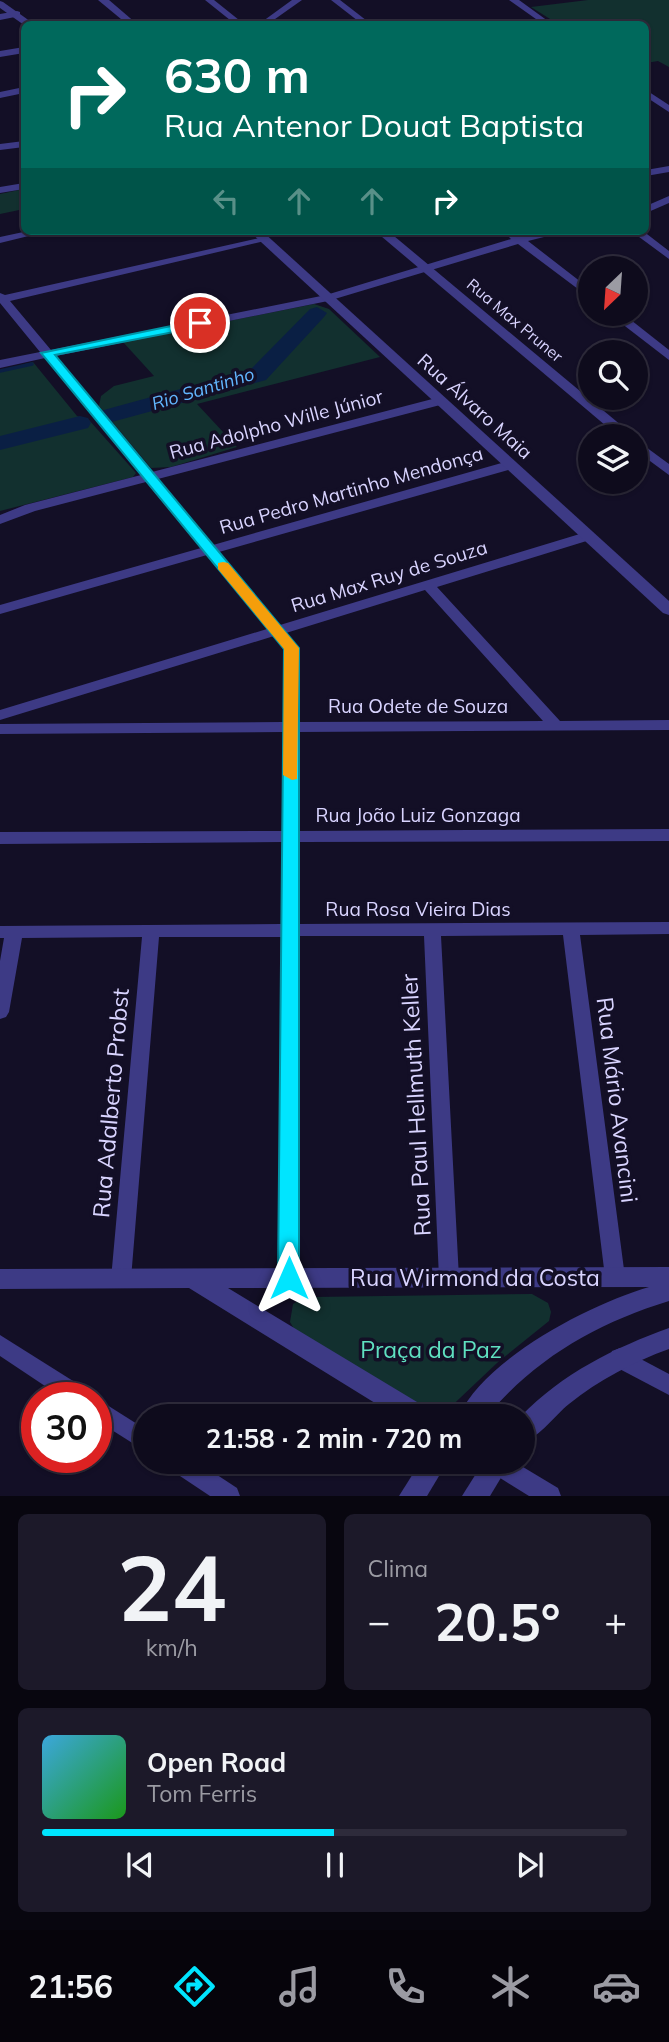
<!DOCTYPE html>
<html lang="pt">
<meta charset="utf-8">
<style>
:root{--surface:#0e0b1c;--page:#1c1929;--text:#f1f3f6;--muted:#9b9ba3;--line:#2e2b3b;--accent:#00e5ff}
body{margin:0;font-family:Mulish,sans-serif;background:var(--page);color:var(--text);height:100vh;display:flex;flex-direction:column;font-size:26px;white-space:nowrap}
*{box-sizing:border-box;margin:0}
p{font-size:23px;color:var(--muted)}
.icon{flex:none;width:38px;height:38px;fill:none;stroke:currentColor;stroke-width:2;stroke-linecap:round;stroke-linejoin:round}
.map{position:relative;height:1496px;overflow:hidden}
.drawer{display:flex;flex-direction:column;gap:18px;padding:18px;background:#08060f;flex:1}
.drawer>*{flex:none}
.top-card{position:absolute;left:21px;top:21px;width:628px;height:214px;border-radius:10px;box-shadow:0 2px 5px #0004,0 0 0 2px var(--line);background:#00695c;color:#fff;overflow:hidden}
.needle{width:46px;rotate:205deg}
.controls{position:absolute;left:578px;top:256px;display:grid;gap:14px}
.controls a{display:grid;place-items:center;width:70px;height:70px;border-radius:50%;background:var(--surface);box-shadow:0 2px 5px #0004,0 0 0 2px var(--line);font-size:35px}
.speed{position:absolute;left:21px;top:1382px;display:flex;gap:14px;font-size:35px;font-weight:700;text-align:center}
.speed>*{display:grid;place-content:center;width:91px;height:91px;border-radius:50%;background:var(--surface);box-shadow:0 2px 5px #0004,0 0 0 2px var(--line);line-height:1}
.speed .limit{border:10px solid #d22;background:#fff;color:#111}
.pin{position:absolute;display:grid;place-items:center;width:60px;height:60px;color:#fff;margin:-30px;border:4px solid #fff;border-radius:50%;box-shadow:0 2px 7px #0007}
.me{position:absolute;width:77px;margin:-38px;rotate:0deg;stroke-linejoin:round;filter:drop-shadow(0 0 5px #0008)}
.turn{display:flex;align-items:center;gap:24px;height:147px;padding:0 28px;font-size:32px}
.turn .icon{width:91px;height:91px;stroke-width:2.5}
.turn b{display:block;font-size:49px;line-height:60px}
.lanes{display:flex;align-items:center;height:66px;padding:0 28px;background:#0003;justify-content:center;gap:35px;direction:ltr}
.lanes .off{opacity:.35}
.big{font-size:52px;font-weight:700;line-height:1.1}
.drawer .card{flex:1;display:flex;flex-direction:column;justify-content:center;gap:10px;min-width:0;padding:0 24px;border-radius:10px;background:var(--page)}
.drawer .dial{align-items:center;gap:0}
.dial b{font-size:91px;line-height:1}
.song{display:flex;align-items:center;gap:21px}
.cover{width:84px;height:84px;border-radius:10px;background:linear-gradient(135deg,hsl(200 70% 55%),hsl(120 70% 35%))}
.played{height:7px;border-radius:4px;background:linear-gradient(90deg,var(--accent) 50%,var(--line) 50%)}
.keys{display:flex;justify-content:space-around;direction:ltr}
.heat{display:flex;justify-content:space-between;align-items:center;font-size:38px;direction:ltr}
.drawer .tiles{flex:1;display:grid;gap:18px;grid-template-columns:1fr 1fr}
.card:last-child{grid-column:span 2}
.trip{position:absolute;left:133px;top:1404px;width:402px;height:70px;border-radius:35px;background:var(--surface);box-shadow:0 2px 5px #0004,0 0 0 2px var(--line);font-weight:700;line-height:70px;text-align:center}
.dock{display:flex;height:112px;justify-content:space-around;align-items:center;background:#06040b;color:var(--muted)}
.dock .icon{width:49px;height:49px}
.dock .active{color:var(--accent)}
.dock b{font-size:32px;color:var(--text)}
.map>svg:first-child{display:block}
</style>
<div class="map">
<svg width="669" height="1496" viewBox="0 0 669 1496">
<rect width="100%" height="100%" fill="#130f26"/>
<g fill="#12302f">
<polygon points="588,0 669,0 669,67 658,61 646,63 646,24 558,24 531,7"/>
<polygon points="24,189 24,209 0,214 0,194"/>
<polygon points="314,304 329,309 380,357 197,404 237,447 171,467 151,468 99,406 101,396 114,386 154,376 123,342"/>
<polygon points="33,362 77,416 89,420 136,473 133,477 0,511 0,370"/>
<polygon points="532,1294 548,1303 551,1312 549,1321 497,1363 441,1416 431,1415 313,1346 297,1334 290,1322 293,1304 301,1299 314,1297"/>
</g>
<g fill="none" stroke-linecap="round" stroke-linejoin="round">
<polyline stroke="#0a1f44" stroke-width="3.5" points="0,371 32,364"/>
<g fill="#0a1f44" fill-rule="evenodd">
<polygon points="317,307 327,313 324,317 266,380 108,423 97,416 100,411 250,370 310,309"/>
<polygon points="80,416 88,418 91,423 88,428 0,450 0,436"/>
</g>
<g fill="#3d3a85" fill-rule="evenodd">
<polygon points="205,0 214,0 244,24 235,24"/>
<polygon points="292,0 302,0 268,24 259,24"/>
<polygon points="331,0 340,0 371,24 362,24"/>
<polygon points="509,0 519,0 552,24 543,24"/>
<polygon points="17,11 20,12 20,16 0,20 0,14"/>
<polygon points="24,47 24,53 0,57 0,51"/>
<polygon points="24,87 24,93 0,98 0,92"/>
<polygon points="646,90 669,105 669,112 646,97"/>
<polygon points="669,166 669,172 646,176 646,170"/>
<polygon points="24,183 24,189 0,193 0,187"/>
<polygon points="669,196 669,203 646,213 646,206"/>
<polygon points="28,231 49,231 0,243 0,237"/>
<path d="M503 231H515L521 236 547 231H568L528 241 590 289V298L518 244 328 301 56 356 152 472 440 397 446 401 444 404 158 479 213 545 505 462 510 461 517 465 515 468 219 552 280 625 583 533 588 532 595 536 593 539 437 587 560 721 669 720V730L299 732V831L669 829V841L299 842V924L669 922V934L580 935 625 1277 622 1283 615 1286 608 1283 605 1277 563 935 441 936 459 1278 456 1284 449 1287 442 1284 439 1278 424 936H299V1278L296 1284 289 1287 282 1284 279 1278 281 937H159L131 1279 128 1285 121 1288 114 1285 111 1279 142 937 22 938 9 1012 6 1017 0 1019V961L4 938H0V926L281 924 282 842 0 844V832L282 831 283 732 0 734V724L283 722 284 649 274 636 0 720V710L267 629 207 555 0 614V605L201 548 146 482 35 511 0 524V515L25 505 141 475 45 358 0 368V360L40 352 0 303V293L5 295 264 237 269 240 10 301 51 350 326 295 511 239ZM425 590 543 721 299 722 298 648 286 633Z"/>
<polygon points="631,231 643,231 669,251 669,259"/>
<polygon points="608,313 622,313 669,350 669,360"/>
<polygon points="0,1335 89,1391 92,1398 63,1398 0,1356"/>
<polygon points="620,1348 669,1374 669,1395 612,1365 609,1358 612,1351"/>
<polygon points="95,1398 96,1398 145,1429 145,1451 96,1420"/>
<polygon points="165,1461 196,1461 237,1488 240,1496 210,1496 168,1468"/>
<polygon points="487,1461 513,1461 558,1488 561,1496 529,1496 489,1471"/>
</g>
<g fill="#3d3a85" fill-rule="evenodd">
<polygon points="98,0 109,0 137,24 127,24"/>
<polygon points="0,1 3,2 34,24 24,25 0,8"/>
<polygon points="24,141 24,147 0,150 0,144"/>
<polygon points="249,231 262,231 669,601 669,615 663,613"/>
<polygon points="375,231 388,231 634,436 618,436"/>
<polygon points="635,439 669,464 669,475 635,450"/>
<path d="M669 1267V1301C597 1323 536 1358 487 1416H459C485 1358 591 1304 649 1287L228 1288 427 1408 430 1416H396L189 1288 0 1289V1269Z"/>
<path d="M669 1328V1349C633 1362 599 1380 569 1404 554 1416 541 1436 523 1442L521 1416C563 1373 614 1348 669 1328Z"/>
<polygon points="421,1461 448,1461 427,1496 399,1496"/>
<polygon points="484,1461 511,1461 490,1496 462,1496"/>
</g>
</g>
<polygon fill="#00e5ff" stroke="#0095a6" stroke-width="2" points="200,320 206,323 205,326 55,355 299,648 299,1278 296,1285 289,1287 281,1285 278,1278 284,649 41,353"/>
<polygon fill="#f59e0b" points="223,562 228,563 299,648 297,779 292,780 283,775 284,649 218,569 218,563"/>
<g text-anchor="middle" stroke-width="7" stroke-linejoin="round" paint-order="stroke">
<g font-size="16" fill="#d9d4ff" stroke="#130f26">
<text transform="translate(515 320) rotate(40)" y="6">Rua Max Pruner</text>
</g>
<g font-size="18" font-style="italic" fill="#62b6ff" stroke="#130f26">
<text transform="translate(203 389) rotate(-17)" y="6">Rio Santinho</text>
</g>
<g font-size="19" fill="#d9d4ff" stroke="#130f26">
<text transform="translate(475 406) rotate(42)" y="7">Rua Álvaro Maia</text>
<text transform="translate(276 424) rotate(-15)" y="7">Rua Adolpho Wille Júnior</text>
<text transform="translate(351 490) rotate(-16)" y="7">Rua Pedro Martinho Mendonça</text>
<text transform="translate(389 576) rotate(-17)" y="7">Rua Max Ruy de Souza</text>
<text x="418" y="713">Rua Odete de Souza</text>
<text x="418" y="822">Rua João Luiz Gonzaga</text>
<text x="418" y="916">Rua Rosa Vieira Dias</text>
</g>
<g font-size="23" fill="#d9d4ff" stroke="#130f26">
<text transform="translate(617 1100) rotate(83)" y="8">Rua Mário Avancini</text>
<text transform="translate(111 1103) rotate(-85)" y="8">Rua Adalberto Probst</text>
<text transform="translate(416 1105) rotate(-93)" y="8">Rua Paul Hellmuth Keller</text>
<text x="475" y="1286">Rua Wirmond da Costa</text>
</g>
<g font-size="23" fill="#5fe0c0" stroke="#130f26">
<text x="431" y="1358">Praça da Paz</text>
</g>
</g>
</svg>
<div class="controls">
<a><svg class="needle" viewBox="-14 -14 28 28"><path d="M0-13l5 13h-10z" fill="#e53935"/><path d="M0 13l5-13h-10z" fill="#9b9ba3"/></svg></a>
<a><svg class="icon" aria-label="search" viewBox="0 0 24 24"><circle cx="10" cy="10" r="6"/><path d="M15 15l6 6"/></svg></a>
<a><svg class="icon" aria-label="layers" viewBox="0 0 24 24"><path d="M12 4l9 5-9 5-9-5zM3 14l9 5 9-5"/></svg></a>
</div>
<div class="speed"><div class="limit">30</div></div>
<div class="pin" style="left:200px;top:323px;background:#d93025"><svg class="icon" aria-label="arrive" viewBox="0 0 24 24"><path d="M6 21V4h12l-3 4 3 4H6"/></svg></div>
<svg class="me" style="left:289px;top:1278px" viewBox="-20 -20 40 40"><path d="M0-17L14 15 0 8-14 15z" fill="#00e5ff" stroke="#fff" stroke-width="4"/></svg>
<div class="trip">21:58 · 2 min · 720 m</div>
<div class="top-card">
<div class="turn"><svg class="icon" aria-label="right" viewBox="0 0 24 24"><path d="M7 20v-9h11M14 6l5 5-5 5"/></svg><div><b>630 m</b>Rua Antenor Douat Baptista</div></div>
<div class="lanes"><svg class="icon off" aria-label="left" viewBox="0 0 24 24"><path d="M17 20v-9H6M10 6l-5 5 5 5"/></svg><svg class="icon off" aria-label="ahead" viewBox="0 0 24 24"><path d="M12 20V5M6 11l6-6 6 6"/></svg><svg class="icon off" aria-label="ahead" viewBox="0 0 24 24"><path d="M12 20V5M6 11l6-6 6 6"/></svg><svg class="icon" aria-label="right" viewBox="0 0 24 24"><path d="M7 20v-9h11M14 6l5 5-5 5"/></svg></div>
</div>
</div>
<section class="drawer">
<div class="tiles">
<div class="card dial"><b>24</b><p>km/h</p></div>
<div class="card"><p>Clima</p>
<div class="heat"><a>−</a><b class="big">20.5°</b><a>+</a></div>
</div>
<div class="card">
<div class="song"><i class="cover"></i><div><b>Open Road</b><p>Tom Ferris</p></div></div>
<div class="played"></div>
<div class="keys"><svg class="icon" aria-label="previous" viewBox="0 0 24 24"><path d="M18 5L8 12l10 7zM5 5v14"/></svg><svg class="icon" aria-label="pause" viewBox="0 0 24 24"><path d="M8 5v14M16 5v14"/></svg><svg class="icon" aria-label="next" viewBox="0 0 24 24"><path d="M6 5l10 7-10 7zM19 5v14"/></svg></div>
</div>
</div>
</section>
<nav class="dock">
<b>21:56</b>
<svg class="icon active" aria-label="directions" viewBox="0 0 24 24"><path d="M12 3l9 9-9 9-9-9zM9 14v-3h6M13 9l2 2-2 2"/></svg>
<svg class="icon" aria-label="music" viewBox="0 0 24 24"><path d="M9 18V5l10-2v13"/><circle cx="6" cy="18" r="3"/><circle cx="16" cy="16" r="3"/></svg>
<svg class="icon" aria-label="phone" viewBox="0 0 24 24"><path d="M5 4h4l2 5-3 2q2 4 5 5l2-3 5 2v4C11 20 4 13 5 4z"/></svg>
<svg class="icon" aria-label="climate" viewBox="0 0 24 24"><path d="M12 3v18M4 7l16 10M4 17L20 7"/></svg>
<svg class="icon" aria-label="car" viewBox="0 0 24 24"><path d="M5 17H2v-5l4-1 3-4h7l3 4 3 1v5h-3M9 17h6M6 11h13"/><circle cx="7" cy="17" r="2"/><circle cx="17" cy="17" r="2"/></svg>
</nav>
